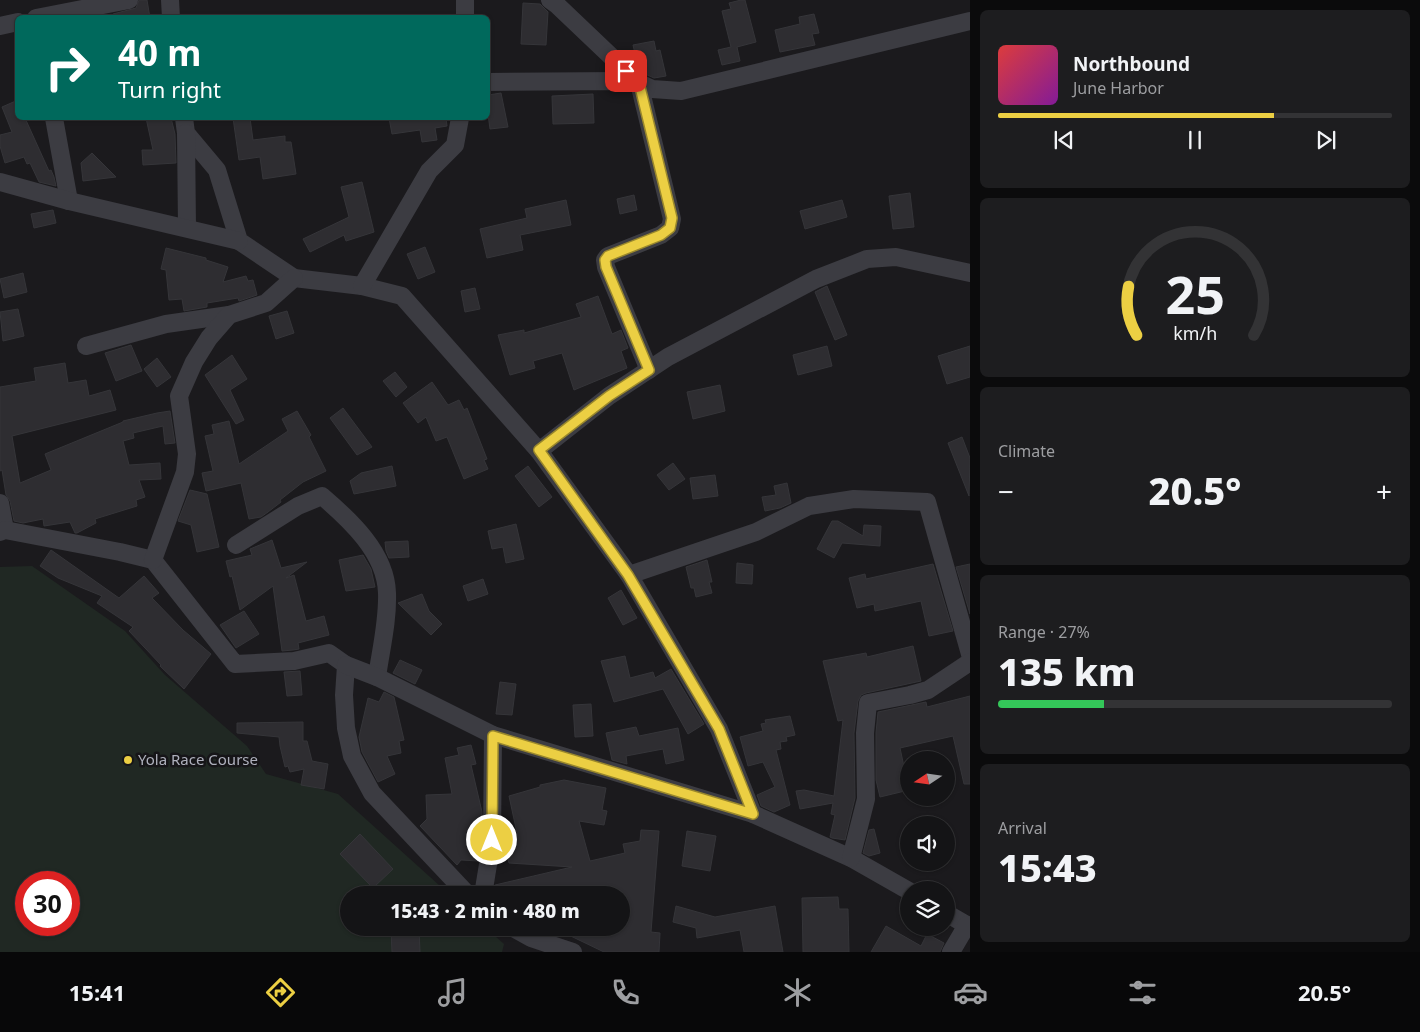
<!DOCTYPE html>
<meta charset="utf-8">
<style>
:root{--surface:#141416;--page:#1d1d1f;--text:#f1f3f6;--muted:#9d9ea1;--line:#333335;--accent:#eccf43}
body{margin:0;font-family:"Noto Sans",sans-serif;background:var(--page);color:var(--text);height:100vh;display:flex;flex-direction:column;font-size:19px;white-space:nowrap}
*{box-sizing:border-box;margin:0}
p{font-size:16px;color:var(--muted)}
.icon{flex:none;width:28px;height:28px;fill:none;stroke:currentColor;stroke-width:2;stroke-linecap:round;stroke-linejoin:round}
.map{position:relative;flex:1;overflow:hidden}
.drawer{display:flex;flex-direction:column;gap:10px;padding:10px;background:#0b0b0c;width:450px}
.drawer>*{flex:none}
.guide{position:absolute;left:15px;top:15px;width:475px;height:105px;border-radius:8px;box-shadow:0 1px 4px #0004,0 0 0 1px var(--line);background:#00695c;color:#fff;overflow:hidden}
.needle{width:32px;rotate:257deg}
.fabs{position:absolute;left:900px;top:751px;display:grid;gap:10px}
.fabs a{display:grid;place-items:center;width:55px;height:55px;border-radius:50%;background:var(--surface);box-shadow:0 1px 4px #0004,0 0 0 1px var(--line);font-size:25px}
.speed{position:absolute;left:15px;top:871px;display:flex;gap:10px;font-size:25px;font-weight:700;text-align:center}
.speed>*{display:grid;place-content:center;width:65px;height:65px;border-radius:50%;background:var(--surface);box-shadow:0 1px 4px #0004,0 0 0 1px var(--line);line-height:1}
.speed .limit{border:8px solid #d22;background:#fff;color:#111}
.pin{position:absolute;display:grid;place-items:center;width:42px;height:42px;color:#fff;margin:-21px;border-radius:10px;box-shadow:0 2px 8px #0006}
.me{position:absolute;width:55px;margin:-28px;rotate:0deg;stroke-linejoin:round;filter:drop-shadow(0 0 4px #0008)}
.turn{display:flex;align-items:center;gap:18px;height:105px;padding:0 20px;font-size:22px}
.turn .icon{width:65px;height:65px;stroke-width:2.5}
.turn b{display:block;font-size:35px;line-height:42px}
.big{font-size:38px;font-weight:800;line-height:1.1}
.drawer .tile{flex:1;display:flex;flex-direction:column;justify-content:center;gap:8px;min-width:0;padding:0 18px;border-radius:8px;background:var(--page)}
.drawer .dial{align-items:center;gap:0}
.dial svg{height:130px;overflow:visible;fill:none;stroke:var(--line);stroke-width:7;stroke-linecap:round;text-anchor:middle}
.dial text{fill:var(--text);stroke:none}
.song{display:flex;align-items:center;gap:15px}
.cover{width:60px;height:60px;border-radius:8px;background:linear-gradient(135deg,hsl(0 70% 55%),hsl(290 70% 35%))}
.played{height:5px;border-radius:2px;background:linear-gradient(90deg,var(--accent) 70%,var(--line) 70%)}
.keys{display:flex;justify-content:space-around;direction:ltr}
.heat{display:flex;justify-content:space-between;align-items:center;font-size:28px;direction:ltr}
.charge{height:8px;border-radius:4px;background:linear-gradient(90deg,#34c759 27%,var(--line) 0)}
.trip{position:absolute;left:340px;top:886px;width:290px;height:50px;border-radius:25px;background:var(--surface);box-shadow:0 1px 4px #0004,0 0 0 1px var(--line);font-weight:800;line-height:50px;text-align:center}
.menu{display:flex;height:80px;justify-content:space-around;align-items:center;background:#080809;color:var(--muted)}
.menu .icon{width:35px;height:35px}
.menu .selected{color:var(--accent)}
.menu b{font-size:22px;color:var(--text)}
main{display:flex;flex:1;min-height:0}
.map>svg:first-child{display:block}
</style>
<main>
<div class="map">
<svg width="970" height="952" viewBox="0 0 970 952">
<rect width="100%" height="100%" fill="#1b1a1d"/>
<path fill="#202823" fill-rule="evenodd" d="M32 566 125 631 165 675 247 746 266 774 338 794 450 895H349V928H486L504 944 502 952H0V567ZM26 882H69V925H26Z"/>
<g fill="#2e2d31" stroke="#353539">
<polygon points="139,0 147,0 150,18 113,18 113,14 136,8"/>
<polygon points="741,0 745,0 756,42 737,47 740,61 722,65 718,50 731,47 722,11 731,9 729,3"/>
<polygon points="523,3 540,4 548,12 546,45 521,44"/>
<polygon points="814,14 819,33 812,34 815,45 780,52 775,30 800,24 799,17"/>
<polygon points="654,41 656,51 660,50 666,76 654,78 645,74 638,67 633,45"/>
<polygon points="501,93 508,127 490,129 488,114 488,95"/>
<polygon points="593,94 594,123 553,124 552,96"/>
<polygon points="18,100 18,118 25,118 49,171 51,170 54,177 56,186 39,182 30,163 27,164 24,157 5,163 0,146 0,135 12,132 2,107"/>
<polygon points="146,118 171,118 175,134 176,163 143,165 142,150 153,150"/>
<polygon points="233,118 250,118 253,140 285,136 285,142 291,142 296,174 263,179 260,157 239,160"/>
<polygon points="389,118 446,118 447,126 435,128 437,140 422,142 420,130 392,134"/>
<polygon points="92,153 116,177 83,181 81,163"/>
<polygon points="362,182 374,232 346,241 344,235 310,252 303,239 349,217 341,187"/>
<polygon points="910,193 914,227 893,229 889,196"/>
<polygon points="634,195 637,210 620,214 617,199"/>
<polygon points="566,200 571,225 520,235 523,250 487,258 480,229 527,218 525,209"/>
<polygon points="842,200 847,217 805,229 800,211"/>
<polygon points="53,210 56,223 34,228 31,214"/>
<polygon points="425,247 435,272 418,279 407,254"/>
<polygon points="166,248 206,258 206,260 228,267 223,282 246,276 248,281 253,280 257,295 239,301 238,298 207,303 207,307 184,311 182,299 169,300 166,270 161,269"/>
<polygon points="23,273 27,292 4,298 0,279"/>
<polygon points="827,286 847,335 835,340 815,292"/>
<polygon points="475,288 480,309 465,312 461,291"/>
<polygon points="598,296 612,334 621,330 628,348 621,351 627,368 574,390 562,353 533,361 535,368 510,375 498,335 524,330 524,333 581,317 576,304"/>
<polygon points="18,309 24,336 3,341 0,312"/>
<polygon points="287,311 294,333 276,339 269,316"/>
<polygon points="131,345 142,371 116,381 105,353"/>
<polygon points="827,346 832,366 798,375 793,355"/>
<polygon points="970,346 970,377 947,384 938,356"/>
<polygon points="232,355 247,379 230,390 244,420 236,424 205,375"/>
<polygon points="157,358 171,377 157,387 144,369"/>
<polygon points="65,363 68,383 86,380 89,396 110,390 116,410 12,436 20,483 51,470 45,454 123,422 123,421 157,413 170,411 175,443 165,444 163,426 133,433 134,438 123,441 129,465 160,463 161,479 139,480 145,497 136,500 137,506 95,519 96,523 77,533 75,533 70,522 44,526 43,519 23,523 14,521 10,501 6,495 2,470 0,471 0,387 36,381 34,368"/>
<polygon points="395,372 407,387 396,397 383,381"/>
<polygon points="432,382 448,405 459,400 464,410 467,408 487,459 484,460 488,469 464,479 447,437 436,441 426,417 418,423 403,403"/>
<polygon points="720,385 725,411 693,419 687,392"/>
<polygon points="343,408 372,447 357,455 330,418"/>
<polygon points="297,411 311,435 309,437 326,471 303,482 280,500 281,502 268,512 261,517 249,519 241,483 206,491 202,473 213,471 205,436 214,434 212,425 229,421 239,464 288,431 282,419"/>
<polygon points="962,437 970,458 969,496 948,443"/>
<polygon points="673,463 685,479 669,490 657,475"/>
<polygon points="392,466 396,486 354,494 350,481 361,473"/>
<polygon points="528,466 552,497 539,507 515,476"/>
<polygon points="715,475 718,496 693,499 690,478"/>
<polygon points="787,483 791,503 780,508 765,511 762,497 776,495 774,486"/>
<polygon points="190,490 207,494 219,547 197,552 191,525 178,521"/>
<polygon points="832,521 838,521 863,536 864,525 881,526 880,546 842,543 834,558 817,549"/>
<polygon points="516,524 524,559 506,563 503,547 492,549 488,531"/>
<polygon points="272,540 281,568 307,562 286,578 294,575 306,621 324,616 329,635 298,643 299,649 293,650 282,651 273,586 240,610 232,576 230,577 226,561 252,555 250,549"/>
<polygon points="408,541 409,557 389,558 386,551 385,542"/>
<polygon points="51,550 119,598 144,576 159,593 152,598 183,630 211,654 184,689 160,666 161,665 129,631 133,627 97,603 102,596 58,578 40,566"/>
<polygon points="363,555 371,569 375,587 346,591 339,560"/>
<polygon points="707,560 712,582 709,582 712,593 696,597 694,588 691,588 686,567"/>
<polygon points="737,563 753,565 752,584 736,583"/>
<polygon points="933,564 953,631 929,636 921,601 875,611 874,604 857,608 849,578 865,574 866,579"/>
<polygon points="970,564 970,614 956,567"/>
<polygon points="483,579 488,594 468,601 463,586"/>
<polygon points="621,590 637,618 623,625 608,598"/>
<polygon points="422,594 429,611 442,624 431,635 398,603"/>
<polygon points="244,611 259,634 236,648 220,625"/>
<polygon points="913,646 921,681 866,693 861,695 858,701 854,733 855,798 845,840 832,838 830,837 835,815 831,814 833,803 800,809 796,791 804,790 834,796 843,720 838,721 823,661 866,653 867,657"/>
<polygon points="625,656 630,678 653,672 655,678 671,669 704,724 688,734 663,689 614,702 601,661"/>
<polygon points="400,660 422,670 415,684 393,673"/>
<polygon points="300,671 302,695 287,696 284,672"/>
<polygon points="500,682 516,684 512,715 496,714"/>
<polygon points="384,692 394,697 404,740 399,741 401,753 387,756 395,774 378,782 362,752 359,737 368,698 379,702"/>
<polygon points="970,696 970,784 964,784 953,736 900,748 909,790 880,797 876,780 876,733 878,712 926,702 927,707"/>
<polygon points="591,704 593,736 575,737 573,705"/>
<polygon points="790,716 795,735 786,737 787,741 780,742 781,749 776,750 790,805 774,812 761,806 757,795 775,787 763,762 748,766 740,737 763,731 761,724 766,723 765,720"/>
<polygon points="303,722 303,741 307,741 312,761 328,764 324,789 301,785 304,769 290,772 288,766 285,767 280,746 279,737 237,733 237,723"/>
<polygon points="636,727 639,736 678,728 684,760 666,764 663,749 626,756 627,764 612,760 606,733"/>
<polygon points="471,745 476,764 471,765 482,812 481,840 478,861 461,860 457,865 420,826 427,819 426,795 452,794 445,758 459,755 457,748"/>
<polygon points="564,780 606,788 602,810 607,811 604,825 579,821 590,861 625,853 623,844 640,841 641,830 659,831 651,932 660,933 659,952 604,952 554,928 621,928 621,895 494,895 495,885 572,867 509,863 503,841 518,838 509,796 540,787 540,785"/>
<polygon points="874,829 880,853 869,856 863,853 869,830"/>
<polygon points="687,831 716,836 710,871 682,866"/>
<polygon points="360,834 393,869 373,888 340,854"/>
<polygon points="838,897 839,909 848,909 849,952 803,952 802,898"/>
<polygon points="676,906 715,917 775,906 783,952 744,952 740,930 697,938 696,928 673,922"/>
<polygon points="886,926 921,946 927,934 944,943 940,952 871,952"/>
<polygon points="391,928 419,928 420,952 392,952"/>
</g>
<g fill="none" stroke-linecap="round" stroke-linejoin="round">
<g stroke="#3c3c42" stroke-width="18">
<polyline points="170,0 171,18"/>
<polyline points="465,0 465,18"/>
<polyline points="550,0 557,5 639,83 672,219 670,228 661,235 608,256 605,260 606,267 649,370"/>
<polyline points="36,18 129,0"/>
<polyline points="0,26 18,22"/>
<polyline points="488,82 622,81 639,83 652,89 681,91 970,21"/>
<polyline points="54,118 69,201"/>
<polyline points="184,118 186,133 217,170 239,241 294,278 362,286 402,296 539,451 629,575 719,729 753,814"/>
<polyline points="186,133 187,228"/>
<polyline points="0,182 69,201 239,241"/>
<polyline points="362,286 429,171 455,145 460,118"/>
<polyline points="86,346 166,324 229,315"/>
<polyline points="539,451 609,396 668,357 816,279 867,259 896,257 970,273"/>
<polyline points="0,503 5,530"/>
<polyline points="0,532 5,530 120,552 153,560 235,664 294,661 329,653 346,665 344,695 346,728 352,756 372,793 468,895"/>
<path d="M236 545 298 506 322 496C350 520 386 553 387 593 388 621 381 649 377 677"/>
<polyline points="153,560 185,472 187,454 179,396 194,362 209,338 229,315 266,303 294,278"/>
<polyline points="629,575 756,532 809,506 854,499 927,502 970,654"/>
<polyline points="346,665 377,677 493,735 753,814 851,858 909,891"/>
<polyline points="851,858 866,799 865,733 868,703 910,695 928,690 970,662"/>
<polyline points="483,895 492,840 493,735"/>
<polyline points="946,913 970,927"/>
<polyline points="513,928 531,938 573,952"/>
<polyline points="951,952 967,925"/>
</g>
</g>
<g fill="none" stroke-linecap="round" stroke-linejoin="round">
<defs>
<polyline id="route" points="492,840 493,736 753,814 719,729 628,575 539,450 609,396 649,370 606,267 605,260 608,256 661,235 670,228 672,218 639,83 626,71"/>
</defs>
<use href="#route" stroke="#99872c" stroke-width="12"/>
<use href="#route" stroke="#eccf43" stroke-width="9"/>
</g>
<circle fill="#eccf43" stroke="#161518" stroke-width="2" cx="128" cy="760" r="5"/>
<g text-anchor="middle" stroke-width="5" stroke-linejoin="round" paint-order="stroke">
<g font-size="15" fill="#aeb0bc" stroke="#161518" text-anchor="start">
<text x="138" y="765">Yola Race Course</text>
</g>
</g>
</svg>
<div class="fabs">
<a><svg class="needle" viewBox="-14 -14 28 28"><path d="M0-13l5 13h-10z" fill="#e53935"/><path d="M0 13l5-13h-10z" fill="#9d9ea1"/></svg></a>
<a><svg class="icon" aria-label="sound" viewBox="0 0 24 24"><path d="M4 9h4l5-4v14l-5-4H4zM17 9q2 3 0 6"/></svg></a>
<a><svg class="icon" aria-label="layers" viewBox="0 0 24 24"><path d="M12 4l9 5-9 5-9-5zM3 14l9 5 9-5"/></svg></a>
</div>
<div class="speed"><div class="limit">30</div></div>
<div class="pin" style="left:626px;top:71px;background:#d93025"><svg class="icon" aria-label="arrive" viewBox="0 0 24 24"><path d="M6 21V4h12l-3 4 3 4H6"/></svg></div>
<svg class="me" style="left:492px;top:840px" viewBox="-20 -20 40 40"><circle r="17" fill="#eccf43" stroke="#fff" stroke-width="3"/><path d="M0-11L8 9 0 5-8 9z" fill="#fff"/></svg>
<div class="trip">15:43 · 2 min · 480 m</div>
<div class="guide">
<div class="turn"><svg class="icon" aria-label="right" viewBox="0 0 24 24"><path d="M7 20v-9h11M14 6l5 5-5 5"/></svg><div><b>40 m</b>Turn right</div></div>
</div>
</div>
<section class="drawer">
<div class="tile">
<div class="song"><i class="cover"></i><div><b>Northbound</b><p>June Harbor</p></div></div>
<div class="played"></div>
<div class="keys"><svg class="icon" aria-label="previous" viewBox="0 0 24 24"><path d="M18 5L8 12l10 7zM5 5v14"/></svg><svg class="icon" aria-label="pause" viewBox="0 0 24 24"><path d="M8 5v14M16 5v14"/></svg><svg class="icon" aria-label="next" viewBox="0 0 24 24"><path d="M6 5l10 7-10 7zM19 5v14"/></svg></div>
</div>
<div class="tile dial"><svg viewBox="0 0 100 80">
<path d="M14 69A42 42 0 1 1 86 69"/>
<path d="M14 69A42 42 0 0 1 9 39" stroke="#eccf43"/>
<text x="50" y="56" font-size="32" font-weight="700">25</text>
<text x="50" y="72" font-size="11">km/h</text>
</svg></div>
<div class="tile"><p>Climate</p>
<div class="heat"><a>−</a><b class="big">20.5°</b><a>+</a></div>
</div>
<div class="tile"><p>Range · 27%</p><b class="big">135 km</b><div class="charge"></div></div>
<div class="tile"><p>Arrival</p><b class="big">15:43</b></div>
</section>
</main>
<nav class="menu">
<b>15:41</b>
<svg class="icon selected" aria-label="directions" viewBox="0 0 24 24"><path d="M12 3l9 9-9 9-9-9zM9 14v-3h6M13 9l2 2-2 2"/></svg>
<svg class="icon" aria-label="music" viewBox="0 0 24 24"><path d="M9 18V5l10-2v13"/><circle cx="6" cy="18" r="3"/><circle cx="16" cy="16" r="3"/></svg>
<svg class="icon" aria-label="phone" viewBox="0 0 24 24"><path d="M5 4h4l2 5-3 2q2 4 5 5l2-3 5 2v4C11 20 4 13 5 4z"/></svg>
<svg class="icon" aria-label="climate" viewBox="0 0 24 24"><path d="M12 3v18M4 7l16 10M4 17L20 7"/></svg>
<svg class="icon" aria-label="car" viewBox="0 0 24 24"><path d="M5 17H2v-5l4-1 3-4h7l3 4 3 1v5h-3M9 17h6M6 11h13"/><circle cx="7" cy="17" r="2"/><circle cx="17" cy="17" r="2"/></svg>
<svg class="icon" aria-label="filters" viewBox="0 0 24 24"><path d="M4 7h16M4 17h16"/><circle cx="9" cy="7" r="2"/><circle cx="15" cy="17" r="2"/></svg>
<b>20.5°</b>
</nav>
